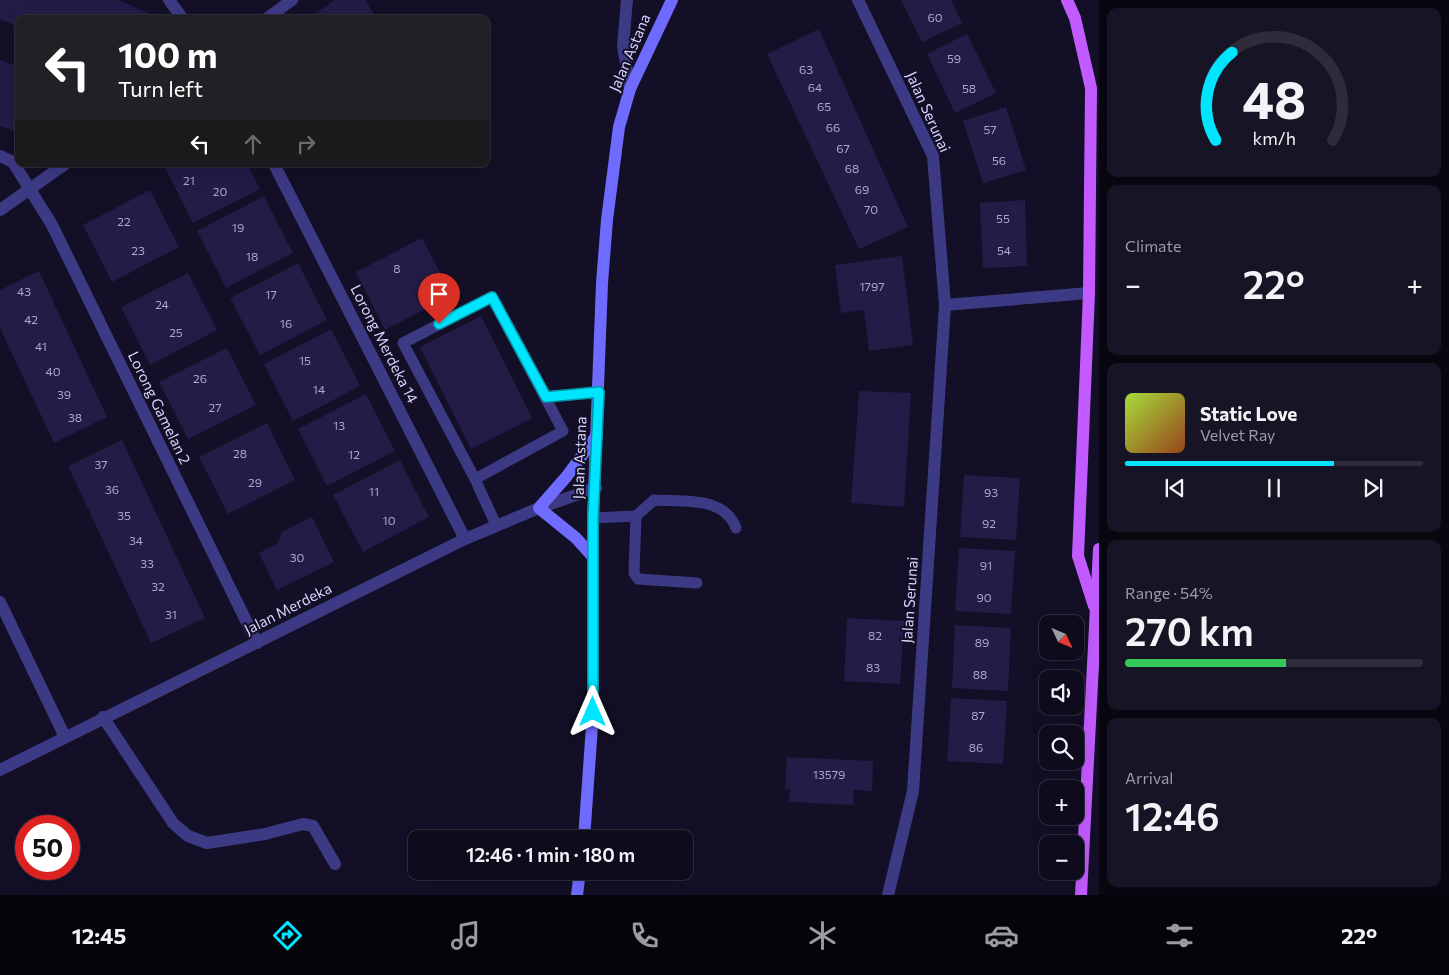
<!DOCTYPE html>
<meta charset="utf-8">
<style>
:root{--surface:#0e0b1c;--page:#171425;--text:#f1f3f6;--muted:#9b9ba3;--line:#2e2b3b;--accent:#00e5ff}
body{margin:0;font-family:Commissioner,sans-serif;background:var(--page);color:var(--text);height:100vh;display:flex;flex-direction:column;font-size:19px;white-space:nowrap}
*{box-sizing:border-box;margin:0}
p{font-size:16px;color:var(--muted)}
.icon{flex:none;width:28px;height:28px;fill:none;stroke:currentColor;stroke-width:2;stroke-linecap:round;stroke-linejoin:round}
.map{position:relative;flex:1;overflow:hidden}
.sheet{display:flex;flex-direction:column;gap:8px;padding:8px;background:#08060f;width:350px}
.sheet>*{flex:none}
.top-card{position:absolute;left:15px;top:15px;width:475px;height:152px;border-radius:10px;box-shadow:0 5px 20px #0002,0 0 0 1px var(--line);background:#202124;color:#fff;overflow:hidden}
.needle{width:32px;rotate:134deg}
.controls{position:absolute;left:1039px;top:615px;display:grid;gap:10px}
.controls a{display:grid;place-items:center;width:45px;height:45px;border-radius:10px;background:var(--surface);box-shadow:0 5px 20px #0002,0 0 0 1px var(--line);font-size:25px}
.speed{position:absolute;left:15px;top:815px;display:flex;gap:10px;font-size:25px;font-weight:700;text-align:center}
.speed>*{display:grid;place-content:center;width:65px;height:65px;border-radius:50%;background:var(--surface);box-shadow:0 5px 20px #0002,0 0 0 1px var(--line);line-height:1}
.speed .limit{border:8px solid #d22;background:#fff;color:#111}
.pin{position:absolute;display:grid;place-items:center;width:42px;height:42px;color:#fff;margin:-51px -21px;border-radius:50% 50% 50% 0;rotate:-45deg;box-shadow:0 0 5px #0007}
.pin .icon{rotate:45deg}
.me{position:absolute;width:55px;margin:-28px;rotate:0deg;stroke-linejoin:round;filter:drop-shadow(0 0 4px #0008)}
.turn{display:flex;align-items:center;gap:18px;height:105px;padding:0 20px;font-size:22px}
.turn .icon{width:65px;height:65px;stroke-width:2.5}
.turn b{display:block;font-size:35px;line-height:42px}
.lanes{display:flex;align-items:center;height:48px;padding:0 20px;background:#0003;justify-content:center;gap:25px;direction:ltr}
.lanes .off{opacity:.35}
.big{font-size:38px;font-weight:600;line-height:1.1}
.sheet .widget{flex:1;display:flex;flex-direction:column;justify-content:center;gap:8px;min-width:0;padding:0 18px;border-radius:10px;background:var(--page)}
.sheet .dial{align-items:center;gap:0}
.dial svg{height:130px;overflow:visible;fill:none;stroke:var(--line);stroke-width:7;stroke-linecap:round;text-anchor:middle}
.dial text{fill:var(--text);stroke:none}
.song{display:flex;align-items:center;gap:15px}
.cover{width:60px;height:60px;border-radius:8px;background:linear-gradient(135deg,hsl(80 70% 55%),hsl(20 70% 35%))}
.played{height:5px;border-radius:2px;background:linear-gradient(90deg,var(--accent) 70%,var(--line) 70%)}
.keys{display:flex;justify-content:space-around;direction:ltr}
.heat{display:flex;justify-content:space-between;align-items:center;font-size:28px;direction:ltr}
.charge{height:8px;border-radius:4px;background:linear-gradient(90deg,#34c759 54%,var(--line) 0)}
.trip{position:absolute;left:408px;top:830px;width:285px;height:50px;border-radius:10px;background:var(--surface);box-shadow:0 5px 20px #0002,0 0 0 1px var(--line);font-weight:600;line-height:50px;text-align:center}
.dock{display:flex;height:80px;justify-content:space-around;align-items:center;background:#06040b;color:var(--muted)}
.dock .icon{width:35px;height:35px}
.dock .active{color:var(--accent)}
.dock b{font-size:22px;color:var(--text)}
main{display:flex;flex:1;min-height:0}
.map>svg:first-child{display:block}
</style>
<main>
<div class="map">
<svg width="1099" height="895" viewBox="0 0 1099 895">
<rect width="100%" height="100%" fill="#130f26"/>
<g fill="#241b47">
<polygon points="0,0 119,0 150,14 148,19 19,19 19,27 0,19"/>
<polygon points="335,0 365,0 377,19 307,19"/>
<polygon points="901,0 951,0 962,23 922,42"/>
<polygon points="819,29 908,227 859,249 767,54"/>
<polygon points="967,34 996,93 955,113 927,54"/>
<polygon points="0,60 19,67 19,133 0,126"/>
<polygon points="1006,107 1026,170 983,183 963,121"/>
<polygon points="170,164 247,164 260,189 193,223 164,166"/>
<polygon points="150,190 179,247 112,282 83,225"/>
<polygon points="264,196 293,253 226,288 197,231"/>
<polygon points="1025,200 1027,266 983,268 980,203"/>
<polygon points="422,238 452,295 385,330 356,272"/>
<polygon points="902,256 913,345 869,351 864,310 841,313 835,265"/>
<polygon points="298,263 327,320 260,355 230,298"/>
<polygon points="39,271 107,417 54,443 0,328 0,290"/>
<polygon points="188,273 217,330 150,365 121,307"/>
<polygon points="481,316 532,418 471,449 420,347"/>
<polygon points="331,329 360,386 293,421 264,364"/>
<polygon points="227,348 256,405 188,439 159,382"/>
<polygon points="859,391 911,393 904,507 851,503"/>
<polygon points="366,394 395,451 327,486 298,429"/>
<polygon points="267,423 295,480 228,514 199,457"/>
<polygon points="122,440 205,618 151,643 68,466"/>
<polygon points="400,460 429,517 363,552 333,495"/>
<polygon points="964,475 1020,478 1016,540 960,537"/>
<polygon points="312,517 334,562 277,590 259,553 278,543 282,532"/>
<polygon points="959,548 1015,551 1011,614 955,611"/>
<polygon points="847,618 904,621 900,684 844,681"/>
<polygon points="955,625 1011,628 1008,691 952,688"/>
<polygon points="951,698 1007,701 1003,764 947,761"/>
<polygon points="787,757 873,761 872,791 854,790 853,805 789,802 790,789 785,789"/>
</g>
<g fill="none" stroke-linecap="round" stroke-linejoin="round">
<g stroke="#3d3a85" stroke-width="11">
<polyline points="546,397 599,392"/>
<polyline points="475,479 563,431 492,297 403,343 475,479 496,525"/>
<polyline points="636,516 634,573 638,579 697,583"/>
<path d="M593 518 636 516 654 500C683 502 724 496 736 528"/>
</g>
<g stroke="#3d3a85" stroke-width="12">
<polyline points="169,0 183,19"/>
<polyline points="627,0 623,46 630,89"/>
<polyline points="858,0 933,156 945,305 913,791 888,895"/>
<polyline points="266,19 292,0"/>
<polyline points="0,156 13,162 52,225 257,643"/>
<polyline points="274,164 465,539"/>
<polyline points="0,210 65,164"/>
<polyline points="945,305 1089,293"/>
<polyline points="0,602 65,737"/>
<polyline points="103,717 173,823 188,836 207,843 265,834 303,824 313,826 335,864"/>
</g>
<polyline stroke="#3d3a85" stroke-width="12" points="0,770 465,539 539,508 596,488"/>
<g stroke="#6f6bff" stroke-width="12">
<polyline points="593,557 576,538 539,508 567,476 597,435"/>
<polyline points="584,839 593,712 593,518 602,283 607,220 619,127 630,89 672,0"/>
<polyline points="577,895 580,871"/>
</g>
<g stroke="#c25bff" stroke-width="12">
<polyline points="1067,0 1075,18 1091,88 1089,293 1078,556 1094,606"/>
<polyline points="1081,895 1099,549"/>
</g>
</g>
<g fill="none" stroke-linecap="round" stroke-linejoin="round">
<defs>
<polyline id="route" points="439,324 492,297 546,397 599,392 593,518 593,712"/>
</defs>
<use href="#route" stroke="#0095a6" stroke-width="12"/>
<use href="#route" stroke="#00e5ff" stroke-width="9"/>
</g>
<g text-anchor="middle" stroke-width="4" stroke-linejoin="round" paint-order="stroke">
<g font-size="12" fill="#aca6d1">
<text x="935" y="22">60</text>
<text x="954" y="63">59</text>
<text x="806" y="74">63</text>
<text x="815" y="92">64</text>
<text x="969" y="93">58</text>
<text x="824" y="111">65</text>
<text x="833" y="132">66</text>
<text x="990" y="134">57</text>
<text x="843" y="153">67</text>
<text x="999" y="165">56</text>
<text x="852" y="173">68</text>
<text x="189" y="185">21</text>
<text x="862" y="194">69</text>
<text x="220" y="196">20</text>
<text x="871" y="214">70</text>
<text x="1003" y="223">55</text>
<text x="124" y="226">22</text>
<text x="238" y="232">19</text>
<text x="138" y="255">23</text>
<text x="1004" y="255">54</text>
<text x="252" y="261">18</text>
<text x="397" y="273">8</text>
<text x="872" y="291">1797</text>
<text x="24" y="296">43</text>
<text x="271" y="299">17</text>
<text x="162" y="309">24</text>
<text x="31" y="324">42</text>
<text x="286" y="328">16</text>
<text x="176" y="337">25</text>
<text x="41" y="351">41</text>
<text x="305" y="365">15</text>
<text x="53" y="376">40</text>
<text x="200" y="383">26</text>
<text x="319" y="394">14</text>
<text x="64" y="399">39</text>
<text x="215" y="412">27</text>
<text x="75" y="422">38</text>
<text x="339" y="430">13</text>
<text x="240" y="458">28</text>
<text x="354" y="459">12</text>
<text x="101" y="469">37</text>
<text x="255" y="487">29</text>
<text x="112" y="494">36</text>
<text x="374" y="496">11</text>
<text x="991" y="497">93</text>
<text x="124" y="520">35</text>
<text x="389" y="525">10</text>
<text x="989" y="528">92</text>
<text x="136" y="545">34</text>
<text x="297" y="562">30</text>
<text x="147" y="568">33</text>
<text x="986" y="570">91</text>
<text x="158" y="591">32</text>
<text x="984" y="602">90</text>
<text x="171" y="619">31</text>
<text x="875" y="640">82</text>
<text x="982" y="647">89</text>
<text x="873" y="672">83</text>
<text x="980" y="679">88</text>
<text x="978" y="720">87</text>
<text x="976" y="752">86</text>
<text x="829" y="779">13579</text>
</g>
<g font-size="15" fill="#d9d4ff" stroke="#130f26">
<text transform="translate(630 53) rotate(-67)" y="5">Jalan Astana</text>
<text transform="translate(928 112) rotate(66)" y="5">Jalan Serunai</text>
<text transform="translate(384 344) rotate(63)" y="5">Lorong Merdeka 14</text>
<text transform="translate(159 408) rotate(64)" y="5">Lorong Gamelan 2</text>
<text transform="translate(580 458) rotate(-88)" y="5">Jalan Astana</text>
<text transform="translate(910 600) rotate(-86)" y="5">Jalan Serunai</text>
<text transform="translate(288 609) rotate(-27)" y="5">Jalan Merdeka</text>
</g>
</g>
</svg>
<div class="controls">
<a><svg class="needle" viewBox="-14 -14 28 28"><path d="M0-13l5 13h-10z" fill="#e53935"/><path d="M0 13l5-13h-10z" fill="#9b9ba3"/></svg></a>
<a><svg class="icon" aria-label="sound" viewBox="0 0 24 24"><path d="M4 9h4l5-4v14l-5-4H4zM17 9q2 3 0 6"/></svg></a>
<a><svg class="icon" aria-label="search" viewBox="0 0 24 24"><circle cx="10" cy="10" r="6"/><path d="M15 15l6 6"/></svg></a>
<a>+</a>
<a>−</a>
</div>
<div class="speed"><div class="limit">50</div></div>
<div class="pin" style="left:439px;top:324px;background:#d93025"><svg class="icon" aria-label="arrive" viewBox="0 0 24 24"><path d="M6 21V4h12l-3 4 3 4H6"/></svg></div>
<svg class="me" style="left:593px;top:712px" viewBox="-20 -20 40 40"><path d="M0-17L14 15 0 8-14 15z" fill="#00e5ff" stroke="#fff" stroke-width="4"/></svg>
<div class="trip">12:46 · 1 min · 180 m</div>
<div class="top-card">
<div class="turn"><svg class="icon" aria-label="left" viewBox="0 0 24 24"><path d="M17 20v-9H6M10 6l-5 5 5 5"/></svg><div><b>100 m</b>Turn left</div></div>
<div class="lanes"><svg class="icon" aria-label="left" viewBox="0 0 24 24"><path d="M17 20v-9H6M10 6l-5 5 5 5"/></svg><svg class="icon off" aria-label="ahead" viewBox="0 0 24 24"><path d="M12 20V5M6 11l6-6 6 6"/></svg><svg class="icon off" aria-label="right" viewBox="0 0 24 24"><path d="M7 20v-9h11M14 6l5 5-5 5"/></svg></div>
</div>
</div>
<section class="sheet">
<div class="widget dial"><svg viewBox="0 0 100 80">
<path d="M14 69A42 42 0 1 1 86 69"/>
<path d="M14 69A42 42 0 0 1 24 15" stroke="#00e5ff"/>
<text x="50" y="56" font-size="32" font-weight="700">48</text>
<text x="50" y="72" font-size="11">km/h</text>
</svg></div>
<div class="widget"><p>Climate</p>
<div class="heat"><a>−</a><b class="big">22°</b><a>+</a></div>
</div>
<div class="widget">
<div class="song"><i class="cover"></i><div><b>Static Love</b><p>Velvet Ray</p></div></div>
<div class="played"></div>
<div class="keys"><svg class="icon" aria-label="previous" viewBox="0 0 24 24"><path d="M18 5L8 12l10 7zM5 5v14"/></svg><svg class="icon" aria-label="pause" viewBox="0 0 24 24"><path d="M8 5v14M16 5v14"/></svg><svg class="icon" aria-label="next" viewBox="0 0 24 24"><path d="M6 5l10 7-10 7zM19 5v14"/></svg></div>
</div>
<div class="widget"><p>Range · 54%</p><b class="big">270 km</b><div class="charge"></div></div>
<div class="widget"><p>Arrival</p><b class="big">12:46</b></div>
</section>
</main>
<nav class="dock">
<b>12:45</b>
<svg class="icon active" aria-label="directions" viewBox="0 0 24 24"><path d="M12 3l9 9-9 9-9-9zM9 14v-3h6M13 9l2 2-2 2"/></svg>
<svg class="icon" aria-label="music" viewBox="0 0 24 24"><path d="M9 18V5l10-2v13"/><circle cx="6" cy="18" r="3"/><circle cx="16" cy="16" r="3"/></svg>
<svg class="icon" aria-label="phone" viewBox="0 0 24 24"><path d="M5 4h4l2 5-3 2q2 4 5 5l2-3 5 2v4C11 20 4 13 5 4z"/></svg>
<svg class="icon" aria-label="climate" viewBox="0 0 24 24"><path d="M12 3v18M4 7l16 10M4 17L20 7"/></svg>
<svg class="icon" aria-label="car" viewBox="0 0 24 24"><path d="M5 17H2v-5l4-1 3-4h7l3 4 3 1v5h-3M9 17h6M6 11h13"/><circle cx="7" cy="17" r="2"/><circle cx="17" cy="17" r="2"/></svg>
<svg class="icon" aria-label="filters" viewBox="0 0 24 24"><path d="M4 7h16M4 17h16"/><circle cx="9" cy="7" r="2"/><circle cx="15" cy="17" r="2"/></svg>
<b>22°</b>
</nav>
